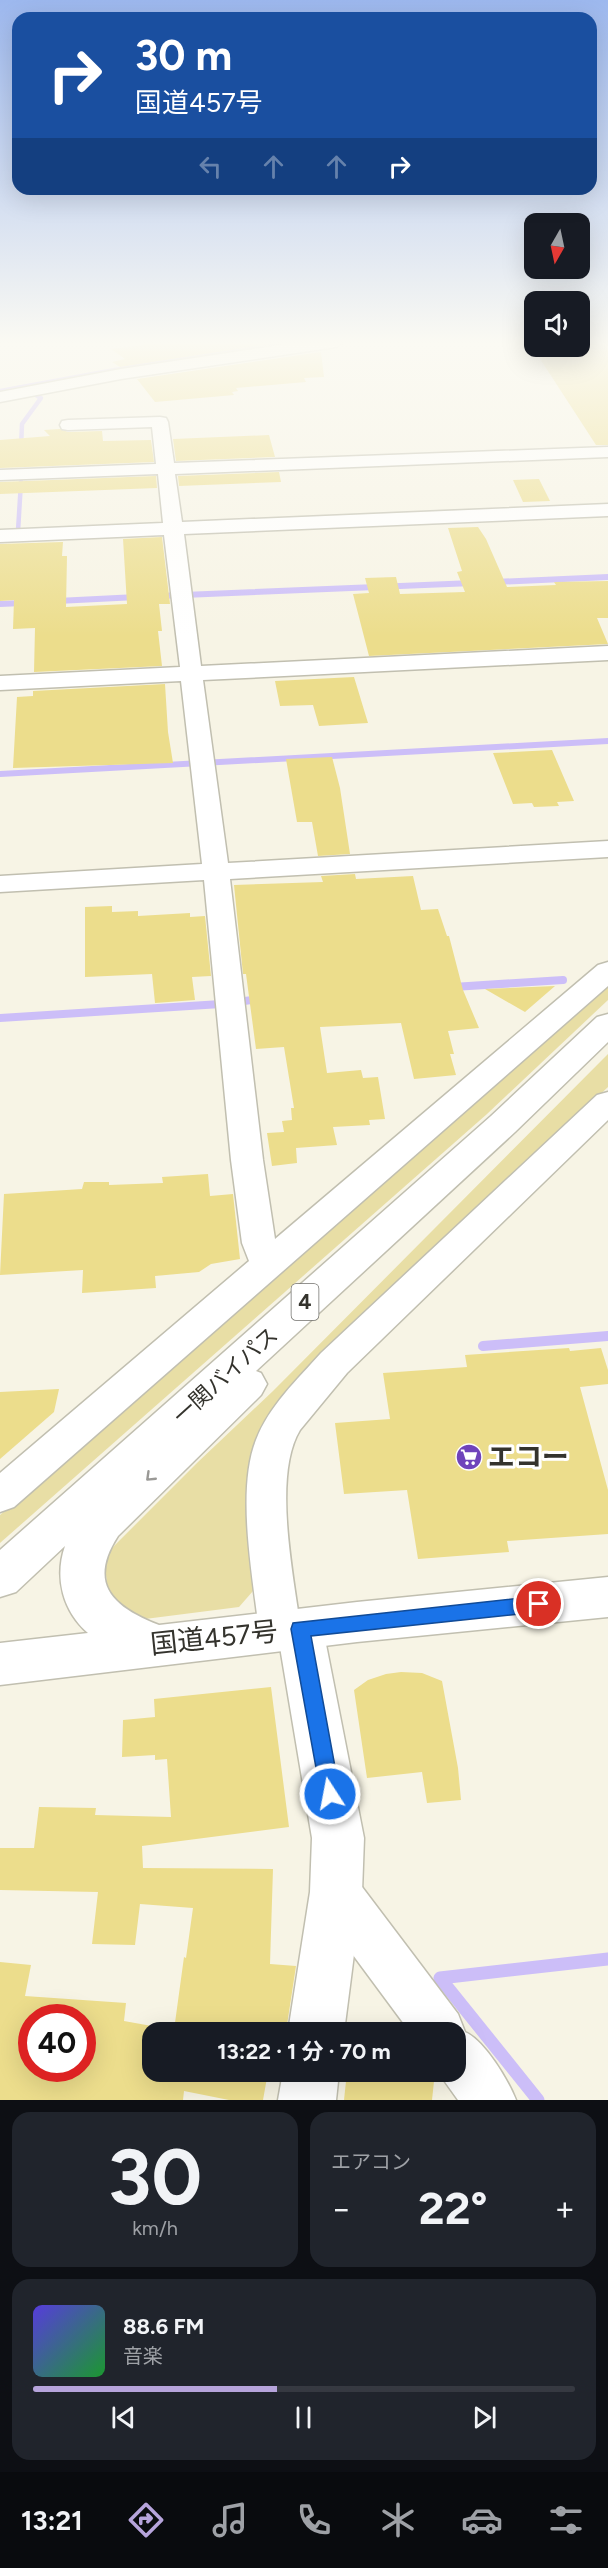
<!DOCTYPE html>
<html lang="ja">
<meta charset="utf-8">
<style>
:root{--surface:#171b24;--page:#20242c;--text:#f1f3f6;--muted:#9ea1a6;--line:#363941;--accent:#b6a4db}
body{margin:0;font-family:Figtree,"Noto Sans JP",sans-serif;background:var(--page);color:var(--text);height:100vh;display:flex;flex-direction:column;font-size:22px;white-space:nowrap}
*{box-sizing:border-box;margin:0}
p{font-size:20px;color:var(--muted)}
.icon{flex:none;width:33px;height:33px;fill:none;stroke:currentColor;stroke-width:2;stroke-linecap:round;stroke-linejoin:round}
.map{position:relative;height:2100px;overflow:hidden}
.panel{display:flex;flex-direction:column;gap:12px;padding:12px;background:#0d0f14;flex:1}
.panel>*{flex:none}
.banner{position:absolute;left:12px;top:12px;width:585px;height:183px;border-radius:18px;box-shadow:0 6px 24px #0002;background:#1a4fa0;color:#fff;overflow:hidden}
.needle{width:39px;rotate:189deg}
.buttons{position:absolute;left:524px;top:213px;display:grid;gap:12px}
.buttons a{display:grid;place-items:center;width:66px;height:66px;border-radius:12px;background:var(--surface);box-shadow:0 6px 24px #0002;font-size:30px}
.speed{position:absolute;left:18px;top:2004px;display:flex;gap:12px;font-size:30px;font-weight:700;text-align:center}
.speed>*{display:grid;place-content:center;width:78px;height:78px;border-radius:50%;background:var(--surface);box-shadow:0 6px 24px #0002;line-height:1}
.speed .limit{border:9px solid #d22;background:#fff;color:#111}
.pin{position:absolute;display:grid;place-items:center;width:51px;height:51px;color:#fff;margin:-26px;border:3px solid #fff;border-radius:50%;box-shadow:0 2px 6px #0007}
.me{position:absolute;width:66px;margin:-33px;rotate:349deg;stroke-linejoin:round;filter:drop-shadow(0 0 4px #0008)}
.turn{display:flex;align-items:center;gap:21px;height:126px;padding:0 24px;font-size:27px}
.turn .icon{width:78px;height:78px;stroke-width:2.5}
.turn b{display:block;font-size:42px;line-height:51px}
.lanes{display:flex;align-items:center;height:57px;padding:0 24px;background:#0003;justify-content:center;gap:30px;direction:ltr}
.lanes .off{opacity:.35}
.big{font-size:45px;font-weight:700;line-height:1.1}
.panel .card{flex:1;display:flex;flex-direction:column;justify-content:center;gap:9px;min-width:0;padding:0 21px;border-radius:18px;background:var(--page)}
.panel .dial{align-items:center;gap:0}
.dial b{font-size:78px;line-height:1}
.song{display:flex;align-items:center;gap:18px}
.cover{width:72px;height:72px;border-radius:9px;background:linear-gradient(135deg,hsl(250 70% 55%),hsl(130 70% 35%))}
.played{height:6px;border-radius:3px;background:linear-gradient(90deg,var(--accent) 45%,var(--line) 45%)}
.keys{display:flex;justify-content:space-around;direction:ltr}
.heat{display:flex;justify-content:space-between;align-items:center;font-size:33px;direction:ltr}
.panel .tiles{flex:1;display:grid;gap:12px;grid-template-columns:1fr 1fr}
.card:last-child{grid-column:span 2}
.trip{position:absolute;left:142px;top:2022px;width:324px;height:60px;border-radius:18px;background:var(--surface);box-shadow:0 6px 24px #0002;font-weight:700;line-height:60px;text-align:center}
.tabs{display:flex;height:96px;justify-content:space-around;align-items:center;background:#090b0e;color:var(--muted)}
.tabs .icon{width:42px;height:42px}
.tabs .on{color:var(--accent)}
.tabs b{font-size:27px;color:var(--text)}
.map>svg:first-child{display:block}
</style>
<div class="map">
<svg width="608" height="2100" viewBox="0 0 608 2100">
<rect width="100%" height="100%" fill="#f7f4e5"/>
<g fill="#e8dea5">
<polygon points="608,985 608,1000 487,1114 0,1543 0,1515"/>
<polygon points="608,1054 608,1087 304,1374 253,1591 239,1607 145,1619 125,1613 109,1604 105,1565 110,1550 198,1462 273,1391"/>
</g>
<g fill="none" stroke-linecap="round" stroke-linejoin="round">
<g stroke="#ccbef8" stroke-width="4.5">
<polyline points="0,391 180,358 297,342"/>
<polyline points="21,448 22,424 41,398 26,389"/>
<polyline points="18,531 21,482"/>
</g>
<g stroke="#ccbef8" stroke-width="6">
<polyline points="495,582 608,577"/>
<polyline points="159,596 473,583"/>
<polyline points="57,601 137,597"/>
<polyline points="0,604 23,603"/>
<polyline points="0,774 608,741"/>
</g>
<g stroke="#ccbef8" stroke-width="8">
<polyline points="453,987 563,980"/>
<polyline points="0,1018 221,1004 260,999"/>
</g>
<polyline stroke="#ccbef8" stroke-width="10" points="483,1346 608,1336"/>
<polyline stroke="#ccbef8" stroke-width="13" points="538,2100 440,1978 608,1959"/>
</g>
<g fill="#ecdd8c" fill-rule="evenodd">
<polygon points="166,342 283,342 120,367 112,362 125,359 111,349"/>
<polygon points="579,342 608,342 608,445 596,445 533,348 579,346"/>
<polygon points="321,352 324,377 304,378 306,382 236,388 238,391 232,392 234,395 155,402 137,379"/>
<polygon points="60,429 68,432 102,431 103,441 151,440 154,462 0,468 0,440 50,436 44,430"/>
<polygon points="269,435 275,457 176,461 173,439"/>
<polygon points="279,472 281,482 204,485 179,486 178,476"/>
<polygon points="156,476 157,488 0,494 0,482"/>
<polygon points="539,479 550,501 523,502 513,480"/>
<polygon points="478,527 486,539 507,587 556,585 554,582 608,581 608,618 597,618 608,644 369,656 353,594 369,593 365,578 396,577 400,594 465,592 457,572 462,571 448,528"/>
<polygon points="162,537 170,604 159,604 162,631 158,631 162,666 34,672 35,628 13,629 14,600 0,601 0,544 63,542 62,556 67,556 66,607 127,604 123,539"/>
<polygon points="354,677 368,723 319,726 313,705 280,706 275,681"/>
<polygon points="165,684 168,732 173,763 13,768 17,697 33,696 33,691"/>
<polygon points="552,750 574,801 557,802 559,806 534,807 532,803 513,804 493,753"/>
<polygon points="332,757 340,788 350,854 318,856 312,822 297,822 286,759"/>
<polygon points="355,874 356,879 413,876 421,910 438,909 447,936 449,936 463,990 479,1028 448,1031 454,1054 450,1054 456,1075 414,1079 401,1023 320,1027 327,1073 361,1070 363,1078 378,1077 385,1119 369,1120 370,1125 333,1127 337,1145 296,1148 297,1163 272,1166 267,1133 284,1132 282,1121 292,1120 291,1108 294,1108 284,1047 256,1049 246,974 243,974 234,885 323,882 321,876"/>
<polygon points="112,906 112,912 138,911 138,916 190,913 190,917 205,916 211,976 192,977 195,1000 155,1003 152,974 85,977 85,907"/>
<polygon points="555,986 525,1012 485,989"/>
<polygon points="208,1174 210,1196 233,1194 240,1259 211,1264 199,1272 155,1276 156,1288 82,1293 83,1270 0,1275 4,1194 82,1189 84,1182 109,1182 109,1185 163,1183 162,1177"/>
<polygon points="569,1348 570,1351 601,1348 608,1370 608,1384 580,1387 608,1490 608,1534 507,1541 509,1552 418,1559 407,1490 344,1494 335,1423 390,1419 383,1373 467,1367 465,1355"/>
<polygon points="59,1389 54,1412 0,1459 0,1392"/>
<polygon points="401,1672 422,1673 442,1681 458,1768 461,1800 427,1803 422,1772 367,1778 354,1690 368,1680 386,1674"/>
<path d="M271 1687 289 1827 142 1846 143 1868 273 1869 270 1964 296 1966 287 2025 271 2024 270 2032H153V2072H268L263 2100H229L184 2091 183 2100H0V1962L31 1965 25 1996 126 2003 124 2021 174 2030 184 1957 186 1958 193 1908 140 1904 135 1945 92 1944 98 1892 0 1890V1848H34L39 1807 96 1808 95 1815 171 1817 167 1759 155 1760V1755L122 1757 123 1720 155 1717 154 1699ZM32 2018H82V2068H32Z"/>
<polygon points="347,2072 435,2072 432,2100 344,2100"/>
</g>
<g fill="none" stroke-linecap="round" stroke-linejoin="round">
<defs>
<g id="minor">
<polygon points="160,417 166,418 168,422 174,463 608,447 608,457 175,474 182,522 608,504 608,516 184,534 201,666 608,646 608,660 203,680 228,863 608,841 608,857 230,879 263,1160 275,1239 598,965 608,962 608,986 14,1507 0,1512 0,1473 249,1261 242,1243 231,1160 204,880 0,892 0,876 202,864 181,681 0,690 0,676 180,667 164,535 0,542 0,530 163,523 158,474 0,480 0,470 156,464 152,427 68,430 62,429 60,425 62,421 68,420"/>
<path d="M608 1092V1120L347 1373 300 1430C272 1476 294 1578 301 1631L295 1644 280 1650 265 1644 259 1631C253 1577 236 1491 256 1440 269 1406 297 1380 321 1353L597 1095Z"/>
<path d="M336 1868 353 1875 458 2014 465 2032C485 2041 508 2080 516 2100H458L438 2072H456V2032H410L319 1909 312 1892 319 1875Z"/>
</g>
<g id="tertiary">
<polygon points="300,342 344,342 336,347 121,379 0,402 0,392 121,369"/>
<polygon points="300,1609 316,1615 323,1629 364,1838 362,1892 344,2032 288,2032 310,1892 312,1838 277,1629 284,1615"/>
<polygon points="283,2072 339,2072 336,2100 278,2100"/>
</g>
<path id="trunk" d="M608 1014V1042L515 1132 256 1371 261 1373 267 1384 261 1395 118 1536C87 1584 113 1607 159 1625L357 1602 608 1577V1617L357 1642 0 1685V1643L88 1633C63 1611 54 1578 65 1546L16 1592 0 1597V1550L491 1116 597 1017Z"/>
</defs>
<use href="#minor" stroke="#c1bfb0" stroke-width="3"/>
<use href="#tertiary" stroke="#c1bfb0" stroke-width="3"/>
<use href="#trunk" stroke="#c1bfb0" stroke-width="3"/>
<use href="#minor" fill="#fff" fill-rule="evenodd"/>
<use href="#tertiary" fill="#fff" fill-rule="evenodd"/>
<use href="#trunk" fill="#fff" fill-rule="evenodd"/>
</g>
<defs><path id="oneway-chevron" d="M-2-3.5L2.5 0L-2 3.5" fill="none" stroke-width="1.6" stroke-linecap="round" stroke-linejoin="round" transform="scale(1.5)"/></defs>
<use stroke="#9a9996" href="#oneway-chevron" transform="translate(150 1477) rotate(136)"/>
<linearGradient id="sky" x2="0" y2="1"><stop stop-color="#9db8ee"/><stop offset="0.54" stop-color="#fbfaf3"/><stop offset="1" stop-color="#fbfaf3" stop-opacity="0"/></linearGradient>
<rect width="608" height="636" fill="url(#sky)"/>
<polygon fill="#1a73e8" stroke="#114b97" stroke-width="1.5" points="539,1596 546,1598 549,1604 546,1610 539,1612 311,1636 340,1794 337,1801 330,1804 322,1801 291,1629 293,1623"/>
<defs>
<symbol id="supermarket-disc" viewBox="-11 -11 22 22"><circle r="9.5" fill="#6f43bb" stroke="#fff"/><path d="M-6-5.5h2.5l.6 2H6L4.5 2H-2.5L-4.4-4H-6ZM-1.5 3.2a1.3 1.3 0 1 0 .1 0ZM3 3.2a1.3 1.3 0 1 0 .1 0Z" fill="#fff"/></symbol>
</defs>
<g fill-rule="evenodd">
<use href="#supermarket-disc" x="454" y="1442" width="30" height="30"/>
</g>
<g text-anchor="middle" stroke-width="6" stroke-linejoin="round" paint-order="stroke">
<rect fill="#fff" stroke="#71706c" stroke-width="1.5" x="291.5" y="1284" width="27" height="36" rx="4.5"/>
<g font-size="21" font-weight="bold" fill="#34332d">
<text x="305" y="1309">4</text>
</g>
<g font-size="22" fill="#34332d" stroke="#fff">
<text transform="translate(225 1375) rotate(-42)" y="8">一関バイパス</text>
</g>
<g font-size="27" font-weight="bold" fill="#34332d" stroke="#fff" text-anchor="start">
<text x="488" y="1466">エコー</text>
</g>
<g font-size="27" fill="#34332d" stroke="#fff">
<text transform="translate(214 1638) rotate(-6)" y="9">国道457号</text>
</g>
</g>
</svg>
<div class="buttons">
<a><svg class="needle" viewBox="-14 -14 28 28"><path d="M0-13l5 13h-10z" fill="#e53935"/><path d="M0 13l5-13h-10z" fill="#9ea1a6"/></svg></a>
<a><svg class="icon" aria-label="sound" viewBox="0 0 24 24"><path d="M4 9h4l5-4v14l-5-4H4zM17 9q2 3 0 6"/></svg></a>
</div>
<div class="speed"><div class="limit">40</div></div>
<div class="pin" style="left:539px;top:1604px;background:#d93025"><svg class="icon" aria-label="arrive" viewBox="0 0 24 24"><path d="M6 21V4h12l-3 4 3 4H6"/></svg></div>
<svg class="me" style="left:330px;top:1794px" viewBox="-20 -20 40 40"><circle r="17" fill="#1a73e8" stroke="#fff" stroke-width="3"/><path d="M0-11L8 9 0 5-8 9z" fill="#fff"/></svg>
<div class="trip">13:22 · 1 分 · 70 m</div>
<div class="banner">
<div class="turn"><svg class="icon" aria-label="right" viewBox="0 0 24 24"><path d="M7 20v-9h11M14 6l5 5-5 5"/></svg><div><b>30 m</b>国道457号</div></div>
<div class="lanes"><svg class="icon off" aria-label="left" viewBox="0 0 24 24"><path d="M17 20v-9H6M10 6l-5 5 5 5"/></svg><svg class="icon off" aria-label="ahead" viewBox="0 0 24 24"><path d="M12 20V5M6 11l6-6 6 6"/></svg><svg class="icon off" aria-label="ahead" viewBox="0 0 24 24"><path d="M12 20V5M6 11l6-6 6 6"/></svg><svg class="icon" aria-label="right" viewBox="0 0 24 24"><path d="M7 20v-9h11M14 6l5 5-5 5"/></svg></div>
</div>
</div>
<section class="panel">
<div class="tiles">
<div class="card dial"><b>30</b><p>km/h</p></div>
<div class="card"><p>エアコン</p>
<div class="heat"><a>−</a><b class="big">22°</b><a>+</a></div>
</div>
<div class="card">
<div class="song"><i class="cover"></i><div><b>88.6 FM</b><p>音楽</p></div></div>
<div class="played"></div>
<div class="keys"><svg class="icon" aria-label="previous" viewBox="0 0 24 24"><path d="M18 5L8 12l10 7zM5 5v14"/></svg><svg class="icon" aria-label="pause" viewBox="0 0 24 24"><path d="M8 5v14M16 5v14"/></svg><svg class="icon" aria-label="next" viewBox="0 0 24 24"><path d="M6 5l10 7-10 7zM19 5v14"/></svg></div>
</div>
</div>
</section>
<nav class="tabs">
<b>13:21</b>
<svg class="icon on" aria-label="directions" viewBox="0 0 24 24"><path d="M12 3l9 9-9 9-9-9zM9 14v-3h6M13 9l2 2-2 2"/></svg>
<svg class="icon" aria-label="music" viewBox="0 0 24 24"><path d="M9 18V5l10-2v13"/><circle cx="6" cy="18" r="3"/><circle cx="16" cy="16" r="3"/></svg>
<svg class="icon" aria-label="phone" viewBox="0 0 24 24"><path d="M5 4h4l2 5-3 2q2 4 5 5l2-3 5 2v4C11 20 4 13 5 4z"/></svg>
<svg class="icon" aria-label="climate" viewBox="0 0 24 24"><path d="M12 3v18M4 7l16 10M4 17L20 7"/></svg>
<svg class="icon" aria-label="car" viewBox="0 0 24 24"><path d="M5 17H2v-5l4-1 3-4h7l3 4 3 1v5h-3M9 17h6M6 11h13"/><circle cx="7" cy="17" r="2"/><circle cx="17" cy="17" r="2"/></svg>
<svg class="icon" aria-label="filters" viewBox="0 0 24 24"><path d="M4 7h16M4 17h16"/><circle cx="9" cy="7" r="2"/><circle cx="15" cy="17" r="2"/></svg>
</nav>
